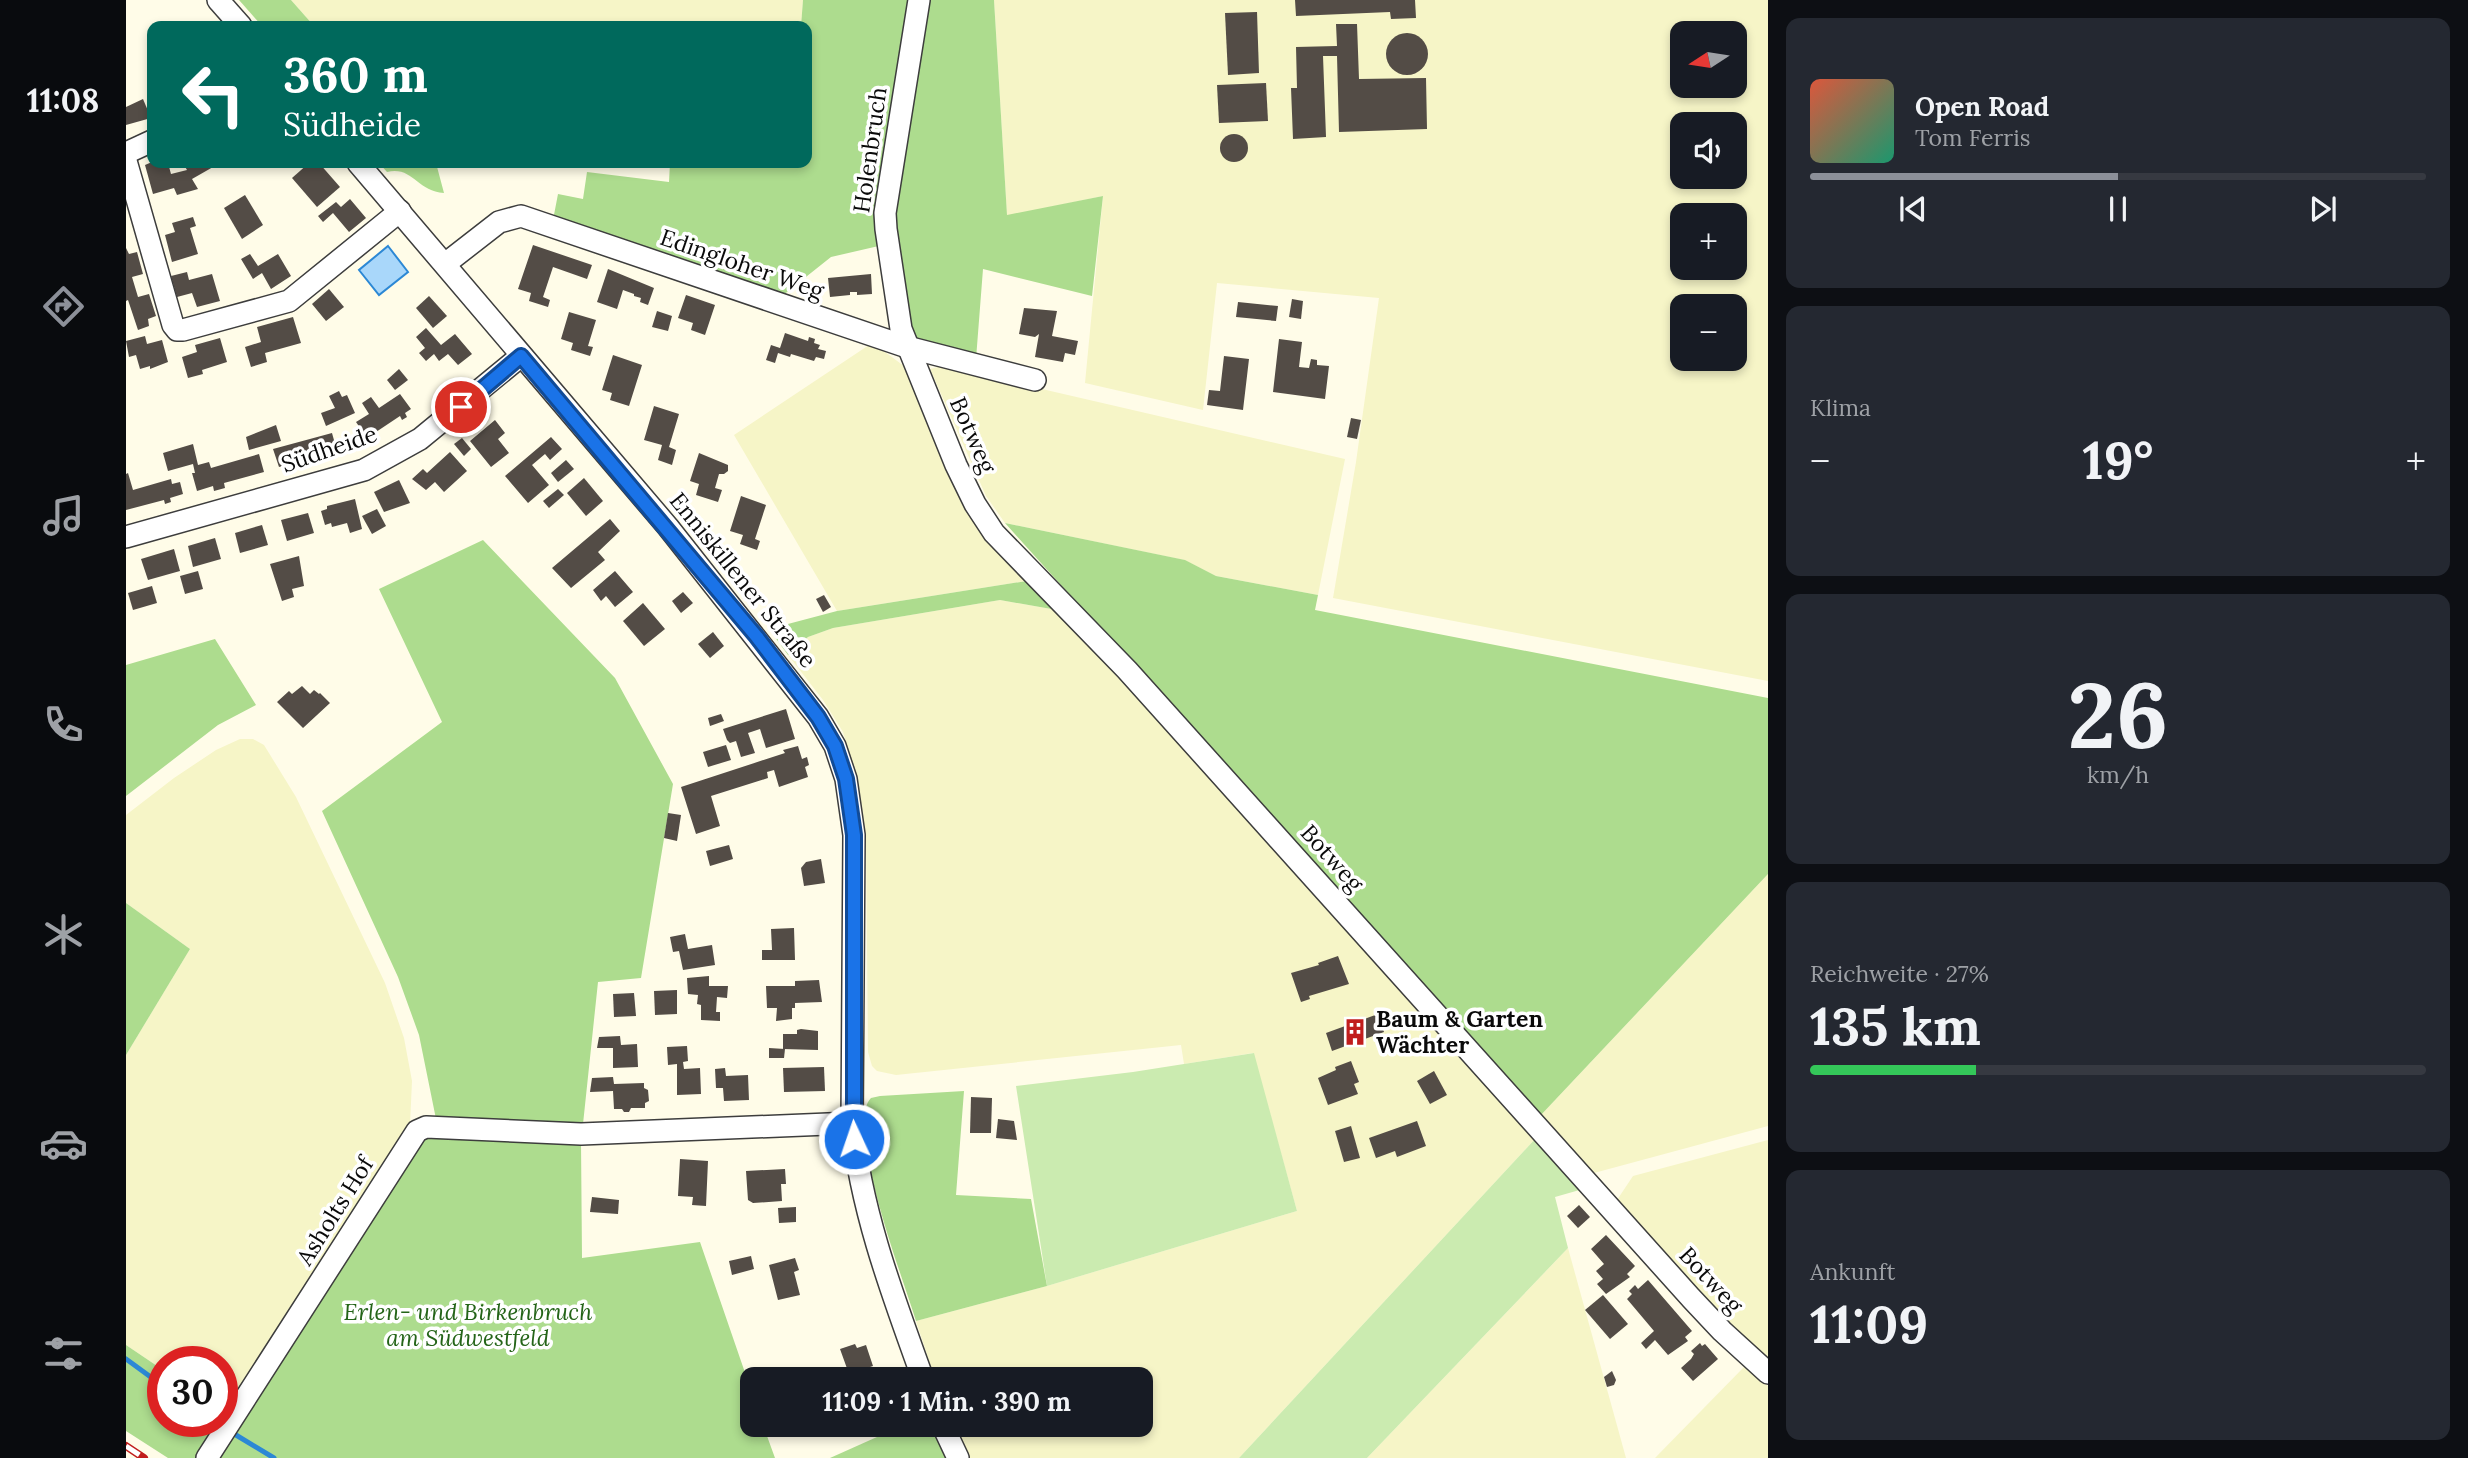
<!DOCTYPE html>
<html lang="de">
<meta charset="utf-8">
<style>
:root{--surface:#171b24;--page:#242831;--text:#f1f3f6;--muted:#9ea1a6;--line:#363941;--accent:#8c9099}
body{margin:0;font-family:Lora,serif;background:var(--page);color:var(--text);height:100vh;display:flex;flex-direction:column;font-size:26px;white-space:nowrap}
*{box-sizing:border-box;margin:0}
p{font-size:23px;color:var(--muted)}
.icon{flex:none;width:38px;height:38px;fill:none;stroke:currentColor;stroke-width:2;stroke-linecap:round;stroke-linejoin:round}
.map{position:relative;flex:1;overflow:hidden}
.drawer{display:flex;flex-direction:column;gap:18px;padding:18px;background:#0d0f14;width:700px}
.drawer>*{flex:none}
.hud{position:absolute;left:21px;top:21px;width:665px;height:147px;border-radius:14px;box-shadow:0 4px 10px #0003;background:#00695c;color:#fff;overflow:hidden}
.needle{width:46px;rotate:258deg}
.controls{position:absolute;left:1544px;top:21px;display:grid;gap:14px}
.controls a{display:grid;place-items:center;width:77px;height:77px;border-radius:14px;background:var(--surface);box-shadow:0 4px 10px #0003;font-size:35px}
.speed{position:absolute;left:21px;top:1346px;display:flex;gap:14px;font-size:35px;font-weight:700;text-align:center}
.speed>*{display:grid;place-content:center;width:91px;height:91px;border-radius:50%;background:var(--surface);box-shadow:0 4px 10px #0003;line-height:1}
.speed .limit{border:10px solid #d22;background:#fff;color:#111}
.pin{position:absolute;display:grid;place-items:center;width:60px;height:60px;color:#fff;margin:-30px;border:4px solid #fff;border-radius:50%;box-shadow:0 2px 7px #0007}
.me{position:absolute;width:77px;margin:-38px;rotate:357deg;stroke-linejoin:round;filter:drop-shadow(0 0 5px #0008)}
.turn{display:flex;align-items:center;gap:24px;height:147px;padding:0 21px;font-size:32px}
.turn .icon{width:91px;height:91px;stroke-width:2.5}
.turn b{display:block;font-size:49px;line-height:60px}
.big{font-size:52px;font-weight:700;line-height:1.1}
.drawer .widget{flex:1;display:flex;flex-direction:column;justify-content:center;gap:10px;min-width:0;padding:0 24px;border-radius:14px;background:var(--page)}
.drawer .dial{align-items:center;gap:0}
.dial b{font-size:91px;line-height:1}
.song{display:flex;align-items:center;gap:21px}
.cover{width:84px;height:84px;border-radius:10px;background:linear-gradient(135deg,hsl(10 70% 55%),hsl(160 70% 35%))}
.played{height:7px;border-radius:4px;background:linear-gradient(90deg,var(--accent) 50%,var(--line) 50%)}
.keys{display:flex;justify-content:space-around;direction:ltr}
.heat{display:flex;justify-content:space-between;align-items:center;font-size:38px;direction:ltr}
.charge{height:10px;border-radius:5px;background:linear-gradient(90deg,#34c759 27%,var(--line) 0)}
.trip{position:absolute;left:614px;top:1367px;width:413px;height:70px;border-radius:14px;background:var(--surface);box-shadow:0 4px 10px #0003;font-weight:700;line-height:70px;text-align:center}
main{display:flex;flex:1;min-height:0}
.menu{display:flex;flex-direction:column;width:126px;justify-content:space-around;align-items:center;background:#090b0e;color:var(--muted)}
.menu .icon{width:49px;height:49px}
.menu .current{color:var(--accent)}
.menu b{font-size:32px;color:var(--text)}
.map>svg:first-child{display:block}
</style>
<main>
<nav class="menu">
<b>11:08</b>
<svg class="icon current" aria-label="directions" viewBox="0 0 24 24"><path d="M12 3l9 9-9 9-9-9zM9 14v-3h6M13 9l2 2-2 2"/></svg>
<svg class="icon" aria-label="music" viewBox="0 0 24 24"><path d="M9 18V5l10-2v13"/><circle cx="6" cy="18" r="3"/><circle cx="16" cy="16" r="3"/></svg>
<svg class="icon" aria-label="phone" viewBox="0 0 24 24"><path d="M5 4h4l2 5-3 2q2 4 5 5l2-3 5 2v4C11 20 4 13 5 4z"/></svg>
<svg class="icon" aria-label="climate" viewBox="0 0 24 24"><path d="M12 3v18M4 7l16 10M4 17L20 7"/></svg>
<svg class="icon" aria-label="car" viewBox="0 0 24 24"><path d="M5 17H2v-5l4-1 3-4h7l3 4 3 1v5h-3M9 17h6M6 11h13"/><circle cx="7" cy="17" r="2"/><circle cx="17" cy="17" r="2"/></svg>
<svg class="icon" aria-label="filters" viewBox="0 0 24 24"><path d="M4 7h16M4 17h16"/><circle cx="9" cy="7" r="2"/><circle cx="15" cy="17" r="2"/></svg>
</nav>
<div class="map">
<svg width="1642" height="1458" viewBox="0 0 1642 1458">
<rect width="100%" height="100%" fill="#fffce8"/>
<g fill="#f6f5c7" fill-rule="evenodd">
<polygon points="165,0 677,0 675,26 188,26"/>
<path d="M868 0H1642V681L1207 598 1230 462 1253 298 1091 283 1077 410 959 383 977 196 881 216ZM1556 33H1608V86H1556ZM1556 124H1608V177H1556ZM1556 215H1608V268H1556ZM1556 306H1608V359H1556Z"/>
<polygon points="743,345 755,349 782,369 823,466 907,580 711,611 608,435"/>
<polygon points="816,366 1219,459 1192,595 1090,576 1058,560 879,523 860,496 804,369"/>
<polygon points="874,600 931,610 1410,1138 1113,1458 842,1458 827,1425 1015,1424 1015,1379 809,1379 790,1321 921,1286 1171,1211 1127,1053 1058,1064 1055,1045 770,1075 751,1071 746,1066 742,1052 740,836 732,781 717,732 697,700 662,655 682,637 707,628"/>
<polygon points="114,739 127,739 138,745 170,797 259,983 278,1038 286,1081 284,1125 99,1412 96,1410 96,1362 37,1362 37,1370 0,1345 0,1055 64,949 0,903 0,815 48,778 90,750"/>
<polygon points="1642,874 1642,1126 1468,1173 1414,1116"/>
<polygon points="1642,1140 1642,1359 1618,1339 1491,1200 1507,1176"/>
<polygon points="1442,1248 1500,1458 1241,1458"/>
<polygon points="1619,1366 1642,1386 1642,1458 1529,1458"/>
</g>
<g fill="#cbebb0">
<polygon points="1128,1053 1171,1211 921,1286 890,1086 1007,1072"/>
<polygon points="1410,1138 1457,1189 1429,1197 1442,1248 1241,1458 1113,1458"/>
</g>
<g fill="#addc8e">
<polygon points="113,0 165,0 188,26 136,26"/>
<polygon points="677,0 786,0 757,245 705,257 656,296 427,220 432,194 457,199 461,172 543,182 544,163 681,163 681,26 675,26"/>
<polygon points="801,0 868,0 881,215 977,196 966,296 857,269 850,359 788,341 783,331 768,212"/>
<path d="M253 163H310L318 193C290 191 287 166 261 172Z"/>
<polygon points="879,523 1059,560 1090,576 1192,595 1189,610 1642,698 1642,874 1414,1116"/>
<polygon points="357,540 489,678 547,784 515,978 472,982 457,1124 310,1119 293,1035 272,977 196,811 316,722 253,589"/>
<polygon points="907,580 931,610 874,600 707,628 682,637 662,655 643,629 711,611"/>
<polygon points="89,639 130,705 92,725 0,796 0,665"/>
<polygon points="0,903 64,949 0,1055"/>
<path d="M838 1091 830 1195 905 1199 921 1286 790 1321C779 1284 718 1124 745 1098L754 1096Z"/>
<polygon points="299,1136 455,1142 456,1258 574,1242 626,1393 626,1424 637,1425 649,1458 89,1458"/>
<polygon points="0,1345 37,1370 37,1421 93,1421 70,1458 42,1458 0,1431"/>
<polygon points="780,1424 805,1425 820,1458 704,1458"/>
</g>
<polygon fill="#a9d7fa" stroke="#2c88d5" stroke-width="2" points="262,246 282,272 253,295 233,270"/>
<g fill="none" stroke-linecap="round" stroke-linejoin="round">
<g stroke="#2c88d5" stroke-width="5">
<polyline points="0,1359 37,1386"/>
<polyline points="105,1432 148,1458"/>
</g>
</g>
<g fill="#534c46">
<polygon points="1169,0 1289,0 1290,18 1265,19 1264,12 1170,16"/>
<polygon points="1131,12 1133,73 1102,75 1099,13"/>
<polygon points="1210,24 1231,24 1233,79 1300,78 1301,129 1213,132 1211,56 1197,56 1200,137 1167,139 1165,88 1171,88 1170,47 1211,46"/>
<circle cx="1281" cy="54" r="21"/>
<polygon points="1140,83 1142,121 1093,123 1091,85"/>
<polygon points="17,99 25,118 0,125 0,107"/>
<circle cx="1108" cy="148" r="14"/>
<polygon points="26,162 42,163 45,174 61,170 57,163 94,163 66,179 72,189 51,195 48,188 27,194 19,165"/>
<polygon points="183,163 193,163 214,187 191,207 166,178"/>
<polygon points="119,195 137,225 116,239 98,208"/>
<polygon points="224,199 240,218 223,232 207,213 197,222 192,216 210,202 215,207"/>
<polygon points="67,217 70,226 64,228 72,254 46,262 39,235 49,232 46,223"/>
<polygon points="407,245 466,265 461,279 427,267 417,297 424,300 422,307 403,301 405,293 392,289"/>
<polygon points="0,248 3,254 11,252 17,274 6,277 12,297 23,294 30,316 22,319 23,326 12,330 2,300 0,301"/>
<polygon points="124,254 132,266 152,254 165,276 145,289 136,273 127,279 115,259"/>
<polygon points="482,269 528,288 522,305 514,302 515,298 508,296 508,294 497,290 491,309 471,302"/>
<polygon points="61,272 63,280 86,274 94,301 71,307 66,293 51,297 45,276"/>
<polygon points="745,274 746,294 731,295 731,292 724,292 724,295 704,297 702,278"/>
<polygon points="203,289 218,307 200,321 186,304"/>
<polygon points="560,295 589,305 579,335 565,330 567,323 552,318"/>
<polygon points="303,296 321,316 307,328 290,308"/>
<polygon points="1166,299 1177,301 1175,319 1163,317"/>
<polygon points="1112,302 1152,306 1150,321 1110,317"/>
<polygon points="898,308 931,311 926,336 952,341 949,355 939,353 937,362 909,357 913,334 909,337 893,334"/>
<polygon points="531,311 546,316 542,331 526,327"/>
<polygon points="443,312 470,320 462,346 467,347 464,356 445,350 447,343 435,339"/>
<polygon points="167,317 175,343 139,353 141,362 125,367 119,347 135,342 131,327"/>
<polygon points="300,328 315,345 329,334 346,354 332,365 322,354 313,361 308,354 300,361 293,353 299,348 290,337"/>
<polygon points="659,333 682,341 683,337 689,339 688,343 694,345 692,349 700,351 698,359 690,357 688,361 665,354 664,357 652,353 649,363 640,360 645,345 654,348"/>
<polygon points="19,336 21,344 36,340 42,362 24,369 24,366 14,369 10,355 3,357 0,341"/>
<polygon points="94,338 101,362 76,370 77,374 62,378 56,357 71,352 69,345"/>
<polygon points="1153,339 1176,342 1173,367 1183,368 1185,359 1191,360 1191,365 1203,366 1199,399 1147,392"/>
<polygon points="487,355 516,365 503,406 484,400 486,393 476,390"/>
<polygon points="1098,356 1123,359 1117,410 1081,405 1083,390 1094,391"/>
<polygon points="273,369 282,380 269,390 261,380"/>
<polygon points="213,391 216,397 221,395 229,413 200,426 195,413 209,408 203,396"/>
<polygon points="274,394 285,409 279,413 281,417 276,420 274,416 241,438 230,422 243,414 236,403 245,397 253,408"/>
<polygon points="528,406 553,414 543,447 550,450 546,465 532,460 536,445 518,440"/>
<polygon points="1225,418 1235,420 1231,439 1221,437"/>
<polygon points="369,420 379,433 372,439 383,453 365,467 344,441"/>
<polygon points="150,425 155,441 123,450 120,437"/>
<polygon points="206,433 211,451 153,467 147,449"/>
<polygon points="425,437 436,449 424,460 419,454 406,465 423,485 402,503 379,476"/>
<polygon points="336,438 345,449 338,456 328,444"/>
<polygon points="67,444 72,465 83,462 85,468 133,454 138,472 98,483 99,488 88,491 87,486 71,491 66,473 69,473 67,464 42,471 37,453"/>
<polygon points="324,452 341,471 318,492 309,482 300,490 286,479 297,469 301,473"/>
<polygon points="573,453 602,465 602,471 598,474 593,474 589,488 596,490 592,502 570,495 573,484 564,481"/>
<polygon points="440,460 448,469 432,482 425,473"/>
<polygon points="2,473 7,490 45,479 46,484 54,482 57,494 44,498 45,502 39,504 38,500 0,510 0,474"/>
<polygon points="458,478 477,501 460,516 441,493"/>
<polygon points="273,480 284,503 258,512 248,492"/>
<polygon points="432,489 438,495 423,508 417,501"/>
<polygon points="615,496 640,505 629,539 634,541 631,550 614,544 617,535 604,531"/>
<polygon points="229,499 236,529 224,533 221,523 206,527 205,523 199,525 195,511 201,509 201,506"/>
<polygon points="251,509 260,526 246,534 236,516"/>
<polygon points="182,513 188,533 161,541 155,520"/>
<polygon points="484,519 494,531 472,552 479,560 445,588 426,568"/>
<polygon points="136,525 142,545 114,553 109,533"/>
<polygon points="89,538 95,559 67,567 62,546"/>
<polygon points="48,549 54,571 22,580 15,559"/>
<polygon points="173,556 178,586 166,589 168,597 156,601 144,564"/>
<polygon points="72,571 77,589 59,594 54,576"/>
<polygon points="489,571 507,592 489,607 480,596 475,601 467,590"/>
<polygon points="26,586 31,603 7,610 2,593"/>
<polygon points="557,592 567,603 555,613 546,601"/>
<polygon points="698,595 705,607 697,612 690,599"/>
<polygon points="517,603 539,629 518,646 497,621"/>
<polygon points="587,632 598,646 584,658 572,644"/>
<polygon points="176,686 184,694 188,690 193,694 194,693 204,703 177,728 151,702 163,691 166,694"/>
<polygon points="660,709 669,739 640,748 634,729 622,733 629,753 615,757 610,741 604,743 601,740 597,729"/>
<polygon points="595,714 598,721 584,726 582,718"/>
<polygon points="600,745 605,760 582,767 577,752"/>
<polygon points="672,746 676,759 681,757 683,765 679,767 682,777 653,787 648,770 641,772 642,778 585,796 594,826 570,834 555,787 659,753 657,750"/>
<polygon points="542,813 555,815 551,841 538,838"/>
<polygon points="603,845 607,859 584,866 580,851"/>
<polygon points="695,859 699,883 678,886 675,868 680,862"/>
<polygon points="668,928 669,960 636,960 636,950 646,950 645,929"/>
<polygon points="559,934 562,949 586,945 589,965 557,970 553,951 547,952 544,937"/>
<polygon points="1212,956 1223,984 1183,996 1184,999 1175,1002 1165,973 1193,965 1192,963"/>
<polygon points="583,976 583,986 602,986 601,998 591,997 590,1012 594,1012 594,1021 575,1020 575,1005 571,1004 572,995 562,994 561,978"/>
<polygon points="693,980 696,1002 669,1003 669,1008 666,1008 666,1019 650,1021 651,1008 641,1008 640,986 669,986 669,981"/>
<polygon points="551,990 551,1014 529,1015 528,991"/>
<polygon points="508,993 510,1016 488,1017 487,994"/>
<polygon points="1252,1014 1258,1032 1206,1051 1200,1033"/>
<polygon points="675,1029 692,1031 692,1050 657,1049 657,1034 671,1034 671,1030"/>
<polygon points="494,1036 495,1045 511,1044 512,1067 487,1068 487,1048 471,1048 473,1037"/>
<polygon points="561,1046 562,1061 557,1062 558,1069 574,1068 575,1094 551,1095 551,1064 542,1065 541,1047"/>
<polygon points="643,1048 659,1049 658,1058 643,1058"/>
<polygon points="1225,1061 1233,1082 1228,1084 1232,1094 1202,1105 1192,1078 1210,1070 1209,1067"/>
<polygon points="698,1067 699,1091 658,1092 657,1068"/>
<polygon points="599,1068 600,1076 622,1075 623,1100 598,1101 597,1088 590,1088 589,1069"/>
<polygon points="1308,1071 1321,1095 1304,1104 1291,1081"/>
<polygon points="487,1077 488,1084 518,1083 518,1088 522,1090 523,1101 519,1103 519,1108 505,1108 503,1112 498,1112 496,1109 488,1109 487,1091 464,1092 466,1078"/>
<polygon points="845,1097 866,1098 865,1133 844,1133"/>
<polygon points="872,1119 888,1121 891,1140 870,1138"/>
<polygon points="1291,1121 1300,1146 1271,1157 1269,1151 1250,1158 1243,1138"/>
<polygon points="1225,1126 1234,1158 1218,1162 1209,1131"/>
<polygon points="554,1159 582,1161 580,1206 566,1205 567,1197 552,1196"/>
<polygon points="659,1169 660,1184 655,1184 656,1201 627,1203 622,1200 620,1171"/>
<polygon points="466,1197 493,1200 492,1214 464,1212"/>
<polygon points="1453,1205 1464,1217 1452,1228 1441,1216"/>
<polygon points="670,1207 670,1222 653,1223 652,1208"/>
<polygon points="1480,1235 1509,1266 1501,1274 1504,1277 1480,1294 1471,1284 1477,1279 1470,1271 1478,1264 1465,1249"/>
<polygon points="625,1256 628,1269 606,1275 603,1261"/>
<polygon points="669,1258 673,1270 668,1272 674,1295 652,1300 643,1265"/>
<polygon points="1522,1280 1566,1331 1559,1337 1562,1341 1542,1355 1529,1340 1520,1349 1515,1343 1528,1331 1501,1299 1506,1294 1503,1291 1509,1285 1512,1289"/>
<polygon points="1477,1295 1502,1324 1484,1339 1459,1310"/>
<polygon points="1574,1343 1576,1346 1579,1344 1592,1359 1567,1381 1555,1368 1565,1359 1568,1354 1565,1351"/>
<polygon points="729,1344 731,1348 740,1345 747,1366 723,1374 714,1349"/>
<polygon points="1486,1371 1490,1380 1488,1385 1481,1387 1478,1377"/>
</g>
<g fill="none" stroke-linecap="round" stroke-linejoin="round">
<defs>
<g id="minor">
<polyline points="92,0 115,26"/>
<polyline points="793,0 759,213 760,229 775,329 830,465 849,504 868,533 1001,670 1565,1298 1596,1331 1642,1373"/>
<polyline points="0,153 26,141"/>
<polyline points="0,161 47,325 51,330 57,330 163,301 274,211"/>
<path d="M232 163 542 527 692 717 709 746 720 779 728 835 726 1123C735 1212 767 1296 797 1379"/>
<polyline points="319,264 373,222 395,216 781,347 909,380"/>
<polyline points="0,537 238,470 294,439 395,356"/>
<polyline points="816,1424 832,1458"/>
<polyline points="81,1458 291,1131 300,1127 455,1134 726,1123"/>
</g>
</defs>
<use href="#minor" stroke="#3d3d3d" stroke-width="24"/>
<use href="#minor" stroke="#fff" stroke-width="21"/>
<defs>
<polyline id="rail" points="0,1446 18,1458"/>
</defs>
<use href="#rail" stroke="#c11d1c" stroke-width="8"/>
<use href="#rail" stroke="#fff" stroke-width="5" stroke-dasharray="16" stroke-linecap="butt"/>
</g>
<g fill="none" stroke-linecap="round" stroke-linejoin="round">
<defs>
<polyline id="route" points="335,407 395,356 631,637 692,717 709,746 720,779 728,835 728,1139"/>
</defs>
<use href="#route" stroke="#114b97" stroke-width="18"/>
<use href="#route" stroke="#1a73e8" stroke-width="12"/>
</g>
<defs>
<symbol id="building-bare" viewBox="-9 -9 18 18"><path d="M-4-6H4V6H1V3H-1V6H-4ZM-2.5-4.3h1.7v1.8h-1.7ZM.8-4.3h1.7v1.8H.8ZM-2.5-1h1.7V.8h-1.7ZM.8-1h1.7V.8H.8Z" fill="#c11d1c" stroke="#fff" stroke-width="2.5" paint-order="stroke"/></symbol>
</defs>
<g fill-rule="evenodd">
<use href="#building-bare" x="1210" y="1013" width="38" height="38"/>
</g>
<g text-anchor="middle" stroke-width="7" stroke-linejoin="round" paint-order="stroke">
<g font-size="23" fill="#0a0a0a" stroke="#fff">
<text transform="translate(744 150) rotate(-82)" y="8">Holenbruch</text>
<text transform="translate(616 264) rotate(19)" y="8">Edingloher Weg</text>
<text transform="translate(847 435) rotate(66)" y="8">Botweg</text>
<text transform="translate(203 449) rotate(-19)" y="8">Südheide</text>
<text transform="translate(617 580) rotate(51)" y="8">Enniskillener Straße</text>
<text transform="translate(1206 858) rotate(48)" y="8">Botweg</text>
<text transform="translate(209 1211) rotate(-58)" y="8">Asholts Hof</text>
<text transform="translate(1585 1280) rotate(47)" y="8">Botweg</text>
</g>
<g font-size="23" font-weight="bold" fill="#0a0a0a" stroke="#fff" text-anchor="start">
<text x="1250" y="1027">Baum &amp; Garten<tspan x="1250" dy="26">Wächter</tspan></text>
</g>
<g font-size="23" font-style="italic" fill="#246418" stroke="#fff">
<text x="342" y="1320">Erlen- und Birkenbruch<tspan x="342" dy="26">am Südwestfeld</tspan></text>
</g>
</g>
</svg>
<div class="controls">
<a><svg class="needle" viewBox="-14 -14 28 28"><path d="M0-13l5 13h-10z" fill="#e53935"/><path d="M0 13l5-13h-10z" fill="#9ea1a6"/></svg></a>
<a><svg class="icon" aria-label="sound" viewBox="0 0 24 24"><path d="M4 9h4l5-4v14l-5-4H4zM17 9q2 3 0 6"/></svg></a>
<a>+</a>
<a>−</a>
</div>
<div class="speed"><div class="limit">30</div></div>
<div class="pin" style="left:335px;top:407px;background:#d93025"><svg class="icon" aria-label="arrive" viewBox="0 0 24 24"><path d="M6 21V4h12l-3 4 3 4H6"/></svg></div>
<svg class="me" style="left:728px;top:1139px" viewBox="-20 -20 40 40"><circle r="17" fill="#1a73e8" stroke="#fff" stroke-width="3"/><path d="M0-11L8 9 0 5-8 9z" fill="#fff"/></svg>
<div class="trip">11:09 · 1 Min. · 390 m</div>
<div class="hud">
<div class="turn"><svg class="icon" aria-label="left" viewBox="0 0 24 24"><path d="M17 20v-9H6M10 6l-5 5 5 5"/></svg><div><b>360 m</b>Südheide</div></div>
</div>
</div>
<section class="drawer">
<div class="widget">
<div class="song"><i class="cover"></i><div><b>Open Road</b><p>Tom Ferris</p></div></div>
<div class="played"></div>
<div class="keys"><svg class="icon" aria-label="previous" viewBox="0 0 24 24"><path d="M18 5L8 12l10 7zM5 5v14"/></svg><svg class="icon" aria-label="pause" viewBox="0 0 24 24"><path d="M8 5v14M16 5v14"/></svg><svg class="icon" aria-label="next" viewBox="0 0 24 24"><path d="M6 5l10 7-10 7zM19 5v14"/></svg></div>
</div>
<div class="widget"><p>Klima</p>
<div class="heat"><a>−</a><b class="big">19°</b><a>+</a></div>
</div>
<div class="widget dial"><b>26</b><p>km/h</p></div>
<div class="widget"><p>Reichweite · 27%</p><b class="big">135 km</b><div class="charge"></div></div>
<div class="widget"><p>Ankunft</p><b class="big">11:09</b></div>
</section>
</main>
